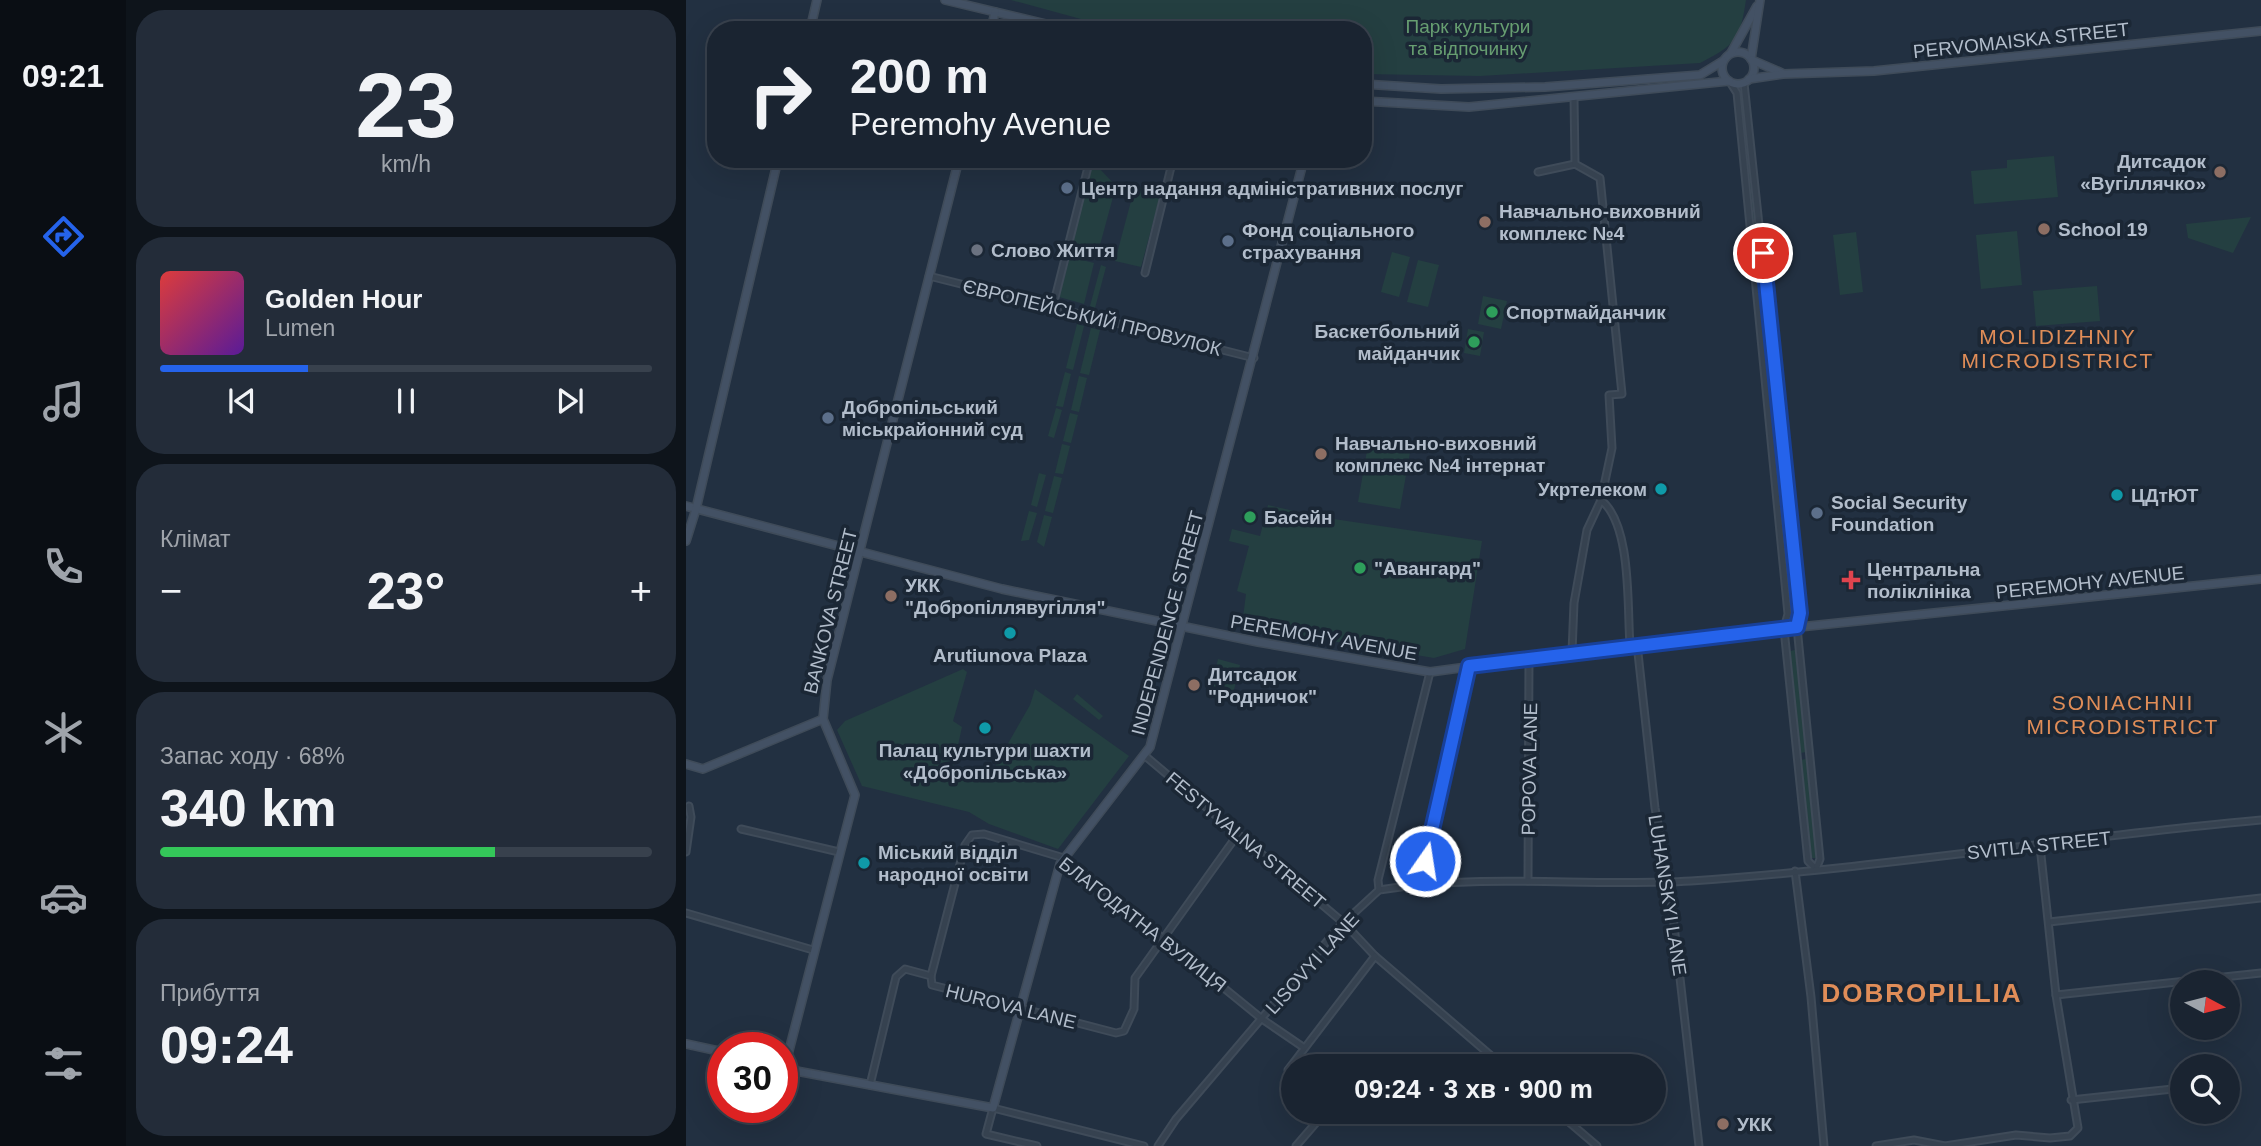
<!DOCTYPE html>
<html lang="uk">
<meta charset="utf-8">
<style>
:root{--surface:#1a2431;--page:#232c39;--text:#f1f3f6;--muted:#9fa4ab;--line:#38414d;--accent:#2563eb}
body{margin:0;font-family:Helvetica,sans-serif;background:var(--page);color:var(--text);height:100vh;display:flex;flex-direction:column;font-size:26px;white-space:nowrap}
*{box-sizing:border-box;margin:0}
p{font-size:23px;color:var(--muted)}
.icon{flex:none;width:38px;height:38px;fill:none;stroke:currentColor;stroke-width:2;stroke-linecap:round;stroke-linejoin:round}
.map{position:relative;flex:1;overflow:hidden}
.drawer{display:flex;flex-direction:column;gap:10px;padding:10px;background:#0e141b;width:560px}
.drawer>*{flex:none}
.banner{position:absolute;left:21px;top:21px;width:665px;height:147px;border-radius:28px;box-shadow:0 7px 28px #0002,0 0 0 2px var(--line);background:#1a2431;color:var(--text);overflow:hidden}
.needle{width:46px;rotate:97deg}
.buttons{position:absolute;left:1484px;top:970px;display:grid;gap:14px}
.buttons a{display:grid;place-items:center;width:70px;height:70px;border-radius:50%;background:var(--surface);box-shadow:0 7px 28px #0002,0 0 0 2px var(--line);font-size:35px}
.speed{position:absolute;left:21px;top:1032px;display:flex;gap:14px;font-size:35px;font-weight:700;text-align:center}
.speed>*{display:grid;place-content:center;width:91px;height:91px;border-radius:50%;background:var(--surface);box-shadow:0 7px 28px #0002,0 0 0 2px var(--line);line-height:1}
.speed .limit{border:10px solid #d22;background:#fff;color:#111}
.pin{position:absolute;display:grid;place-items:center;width:60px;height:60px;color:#fff;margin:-30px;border:4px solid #fff;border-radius:50%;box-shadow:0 2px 7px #0007}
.me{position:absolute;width:77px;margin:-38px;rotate:13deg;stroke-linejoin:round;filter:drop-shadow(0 0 5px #0008)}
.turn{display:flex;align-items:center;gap:24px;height:147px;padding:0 28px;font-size:32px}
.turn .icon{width:91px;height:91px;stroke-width:2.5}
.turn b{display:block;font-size:49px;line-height:60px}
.big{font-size:52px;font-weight:700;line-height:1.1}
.drawer .tile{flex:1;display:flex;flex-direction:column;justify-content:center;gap:10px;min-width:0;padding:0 24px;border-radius:28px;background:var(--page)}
.drawer .dial{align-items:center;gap:0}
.dial b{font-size:91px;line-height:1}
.song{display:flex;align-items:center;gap:21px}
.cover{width:84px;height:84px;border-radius:10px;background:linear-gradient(135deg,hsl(0 70% 55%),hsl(270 70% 35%))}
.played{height:7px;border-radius:4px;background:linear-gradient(90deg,var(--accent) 30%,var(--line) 30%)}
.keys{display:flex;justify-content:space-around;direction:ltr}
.heat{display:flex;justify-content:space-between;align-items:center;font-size:38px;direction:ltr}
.charge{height:10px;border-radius:5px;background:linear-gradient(90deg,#34c759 68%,var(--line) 0)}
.trip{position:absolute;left:595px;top:1054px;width:385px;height:70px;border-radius:35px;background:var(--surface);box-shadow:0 7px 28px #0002,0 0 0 2px var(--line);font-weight:700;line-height:70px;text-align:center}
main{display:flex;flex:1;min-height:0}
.tabs{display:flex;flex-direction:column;width:126px;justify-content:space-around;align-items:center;background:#0a0e14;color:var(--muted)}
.tabs .icon{width:49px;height:49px}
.tabs .selected{color:var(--accent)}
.tabs b{font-size:32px;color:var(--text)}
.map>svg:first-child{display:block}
</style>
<main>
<nav class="tabs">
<b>09:21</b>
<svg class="icon selected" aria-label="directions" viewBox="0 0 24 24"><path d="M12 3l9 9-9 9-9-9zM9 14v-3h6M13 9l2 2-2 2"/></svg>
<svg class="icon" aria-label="music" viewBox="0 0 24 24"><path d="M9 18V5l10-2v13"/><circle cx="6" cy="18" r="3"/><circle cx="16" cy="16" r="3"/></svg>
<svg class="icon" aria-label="phone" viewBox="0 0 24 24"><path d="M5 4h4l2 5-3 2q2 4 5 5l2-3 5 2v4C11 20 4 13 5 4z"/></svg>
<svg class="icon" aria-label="climate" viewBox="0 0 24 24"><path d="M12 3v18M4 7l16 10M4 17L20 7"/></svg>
<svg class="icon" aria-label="car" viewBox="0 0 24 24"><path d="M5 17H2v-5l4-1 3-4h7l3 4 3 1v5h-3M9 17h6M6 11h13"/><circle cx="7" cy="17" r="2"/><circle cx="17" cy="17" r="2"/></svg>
<svg class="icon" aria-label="filters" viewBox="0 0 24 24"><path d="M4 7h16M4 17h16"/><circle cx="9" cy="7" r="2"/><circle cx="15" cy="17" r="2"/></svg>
</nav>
<section class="drawer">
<div class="tile dial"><b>23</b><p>km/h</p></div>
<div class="tile">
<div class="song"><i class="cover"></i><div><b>Golden Hour</b><p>Lumen</p></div></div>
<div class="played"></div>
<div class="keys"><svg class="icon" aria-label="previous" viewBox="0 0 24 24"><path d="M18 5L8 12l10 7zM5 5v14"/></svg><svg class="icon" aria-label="pause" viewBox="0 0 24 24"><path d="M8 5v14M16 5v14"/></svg><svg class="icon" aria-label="next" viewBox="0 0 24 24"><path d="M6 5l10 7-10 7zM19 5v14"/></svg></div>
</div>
<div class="tile"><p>Клімат</p>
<div class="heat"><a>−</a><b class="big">23°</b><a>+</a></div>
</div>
<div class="tile"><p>Запас ходу · 68%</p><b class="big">340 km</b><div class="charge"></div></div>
<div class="tile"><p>Прибуття</p><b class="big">09:24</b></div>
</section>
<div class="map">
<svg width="1575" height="1146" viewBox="0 0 1575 1146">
<rect width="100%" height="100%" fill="#223041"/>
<g fill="#243f41">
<path d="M325 0H1060C1054 40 1049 45 1014 63L794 76 677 74V30H435Z"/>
<polygon points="1058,95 1069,209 1065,209 1053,96"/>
<polygon points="1368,156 1372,197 1288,204 1285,171 1321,168 1321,160"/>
<polygon points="412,167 430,186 411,256 385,248 405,168"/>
<polygon points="464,184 477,185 455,267 429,261 448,190"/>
<polygon points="1069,213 1077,291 1074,292 1065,214"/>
<polygon points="1565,217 1547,253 1502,238 1500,224"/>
<polygon points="1331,231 1336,285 1295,289 1290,235"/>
<polygon points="1170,232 1177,292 1154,295 1147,235"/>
<polygon points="706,252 724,257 713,297 695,292"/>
<polygon points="384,257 408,263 398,304 373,297"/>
<polygon points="732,260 753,265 742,307 721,302"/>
<polygon points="415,265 420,267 409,308 404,306"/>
<polygon points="1411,286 1414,321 1350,326 1347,291"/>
<polygon points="797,296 821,301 815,329 792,324"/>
<polygon points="1079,306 1091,432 1087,433 1075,307"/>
<polygon points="391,324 398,326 387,370 380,368"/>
<polygon points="405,328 414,330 403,375 394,373"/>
<polygon points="782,329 798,332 794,356 778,353"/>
<polygon points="379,372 385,374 377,407 370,406"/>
<polygon points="393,376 401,378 393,412 385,410"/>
<polygon points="370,408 376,410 368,438 362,436"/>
<polygon points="384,413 392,415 385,443 377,441"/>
<polygon points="683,439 725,447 714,509 672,502"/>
<polygon points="1088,442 1093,442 1098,487 1093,487"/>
<polygon points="376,444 384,446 377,474 369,473"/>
<polygon points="353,473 360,475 351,507 345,505"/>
<polygon points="368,476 376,478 367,513 359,511"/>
<polygon points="582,505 634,517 796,541 779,649 748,658 556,626 560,594 551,591 563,546 543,541 546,529 574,536"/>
<polygon points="343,511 351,513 343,540 335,541"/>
<polygon points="358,515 366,517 358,547 351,542"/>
<polygon points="1109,650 1120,752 1114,753 1104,651"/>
<polygon points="532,659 554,665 547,694 525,689"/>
<polygon points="277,669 281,672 267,721 276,727 267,768 303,777 344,705 349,689 443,756 372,849 303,824 283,812 176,786 151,730 159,721"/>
<polygon points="391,694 417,716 413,720 387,699"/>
<polygon points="1120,759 1131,858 1125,858 1114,760"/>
</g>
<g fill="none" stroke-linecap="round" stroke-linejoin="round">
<defs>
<g id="street">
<polyline points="1044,82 1051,93 1102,614 1098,629 1122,861 1130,869"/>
<polyline points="1058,83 1114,613 1111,627 1134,859 1130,869"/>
<polyline points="852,172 889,164"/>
<polyline points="459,273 487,159"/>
<polyline points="243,276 568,358"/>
<polyline points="367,306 404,159"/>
<path d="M915 500C946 525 941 606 944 645"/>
<polyline points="951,644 969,808 983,881 1013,1146"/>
<polyline points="886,652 888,603 901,530 915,500 926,448 923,395 936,394 914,178 889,164 888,97"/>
<polyline points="458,755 659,924 689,956 817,1066"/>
<polyline points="55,829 153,852"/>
<polyline points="0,852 5,817 3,806"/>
<polyline points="1109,871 1125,997 1138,1146"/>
<polyline points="842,881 843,656"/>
<polyline points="734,883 783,666"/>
<path d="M693 890C796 873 901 887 1005 881 1196 868 1385 837 1575 820"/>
<polyline points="0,913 127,950"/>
<polyline points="1363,922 1575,898"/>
<polyline points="245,976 279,845 286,835 298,834 378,858 576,1019 617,1047"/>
<polyline points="1370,995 1575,973"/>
<polyline points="607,1080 602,1070 689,956"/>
<polyline points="184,1085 210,977 219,969 245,976 246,985 430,1033 438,1031 448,1009 449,978 552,834"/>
<polyline points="1385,1100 1496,1088"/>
<polyline points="870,1111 911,1146"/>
<polyline points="351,1146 300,1134 307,1108 458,1146"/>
<polyline points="472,1146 490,1119 654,926 693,890 692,880 744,672"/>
<polyline points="610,1146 635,1117 635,1111"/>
<polyline points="1190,1146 1228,1140 1259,1146 1330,1135 1364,1138 1384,1136 1392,1128 1370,995 1354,846"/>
</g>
<g id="secondary">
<polyline points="259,0 385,30"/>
<polyline points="124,30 131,0"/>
<polyline points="305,30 309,12"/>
<circle cx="1052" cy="68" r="16"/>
<polyline points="1045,53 1071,6"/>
<polyline points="1065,59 1074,0"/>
<polyline points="1066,60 1096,73"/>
<polyline points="1063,79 1097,74 1188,71 1575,31"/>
<polyline points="677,84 755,89 859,87 1014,75 1037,61"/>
<polyline points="677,101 783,107 1043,81"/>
<polyline points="0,506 316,589 572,642 744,672 951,644 1575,579"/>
<polyline points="0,541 10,509 92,159"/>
<polyline points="0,764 17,769 137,719"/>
<polyline points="0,1044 37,1052"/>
<polyline points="96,1066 105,1070 307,1108 374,864 464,747 618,159"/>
<polyline points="99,1066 169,795 137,719 141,680 273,159"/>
</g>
</defs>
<use href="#street" stroke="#3f4b59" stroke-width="9"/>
<use href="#secondary" stroke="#3f4b59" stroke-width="10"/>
<use href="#street" stroke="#364250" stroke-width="5"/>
<use href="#secondary" stroke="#435164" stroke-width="7"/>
</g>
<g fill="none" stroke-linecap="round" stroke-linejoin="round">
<defs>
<polyline id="route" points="739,861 783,666 1111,627 1114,613 1077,253"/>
</defs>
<use href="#route" stroke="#184099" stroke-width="18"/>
<use href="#route" stroke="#2563eb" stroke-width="12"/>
</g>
<g fill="#8d6e63" stroke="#1b2735" stroke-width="2.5">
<circle cx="1534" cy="172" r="7"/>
<circle cx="799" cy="222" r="7"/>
<circle cx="1358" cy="229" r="7"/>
<circle cx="635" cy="454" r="7"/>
<circle cx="205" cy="596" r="7"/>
<circle cx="508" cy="685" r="7"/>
<circle cx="1037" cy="1124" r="7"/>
</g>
<g fill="#5c6f8a" stroke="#1b2735" stroke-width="2.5">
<circle cx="381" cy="188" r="7"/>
<circle cx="542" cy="241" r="7"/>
<circle cx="142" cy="418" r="7"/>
<circle cx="1131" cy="513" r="7"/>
</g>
<circle fill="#6b7280" stroke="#1b2735" stroke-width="2.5" cx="291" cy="250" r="7"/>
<g fill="#2e9e5b" stroke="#1b2735" stroke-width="2.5">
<circle cx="806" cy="312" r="7"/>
<circle cx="788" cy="342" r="7"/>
<circle cx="564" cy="517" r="7"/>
<circle cx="674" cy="568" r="7"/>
</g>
<g fill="#0f9aa8" stroke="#1b2735" stroke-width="2.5">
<circle cx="975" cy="489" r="7"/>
<circle cx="1431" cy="495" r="7"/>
<circle cx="324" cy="633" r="7"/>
<circle cx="299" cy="728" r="7"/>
<circle cx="178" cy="863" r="7"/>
</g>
<path fill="#e0444e" stroke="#1b2735" stroke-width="2.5" d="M1161.5 569.5h7v7h7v7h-7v7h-7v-7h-7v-7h7z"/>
<g text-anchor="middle" stroke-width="7" stroke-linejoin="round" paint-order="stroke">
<g font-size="19" fill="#679e71" stroke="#1b2735">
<text x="782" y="33">Парк культури<tspan x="782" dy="22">та відпочинку</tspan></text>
</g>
<g font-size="19" fill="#b2bdcb" stroke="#1b2735">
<text transform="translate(1335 40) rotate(-6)" y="7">PERVOMAISKA STREET</text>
<text transform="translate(406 317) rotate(14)" y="7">ЄВРОПЕЙСЬКИЙ ПРОВУЛОК</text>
<text transform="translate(1404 582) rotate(-6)" y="7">PEREMOHY AVENUE</text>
<text transform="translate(144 611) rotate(-76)" y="7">BANKOVA STREET</text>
<text transform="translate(481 623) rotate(-75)" y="7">INDEPENDENCE STREET</text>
<text transform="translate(638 637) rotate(10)" y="7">PEREMOHY AVENUE</text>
<text transform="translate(843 769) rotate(-89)" y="7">POPOVA LANE</text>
<text transform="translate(560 840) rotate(40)" y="7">FESTYVALNA STREET</text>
<text transform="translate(1353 845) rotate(-6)" y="7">SVITLA STREET</text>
<text transform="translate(982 895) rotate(81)" y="7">LUHANSKYI LANE</text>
<text transform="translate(457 924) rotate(38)" y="7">БЛАГОДАТНА ВУЛИЦЯ</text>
<text transform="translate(626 963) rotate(-48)" y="7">LISOVYI LANE</text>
<text transform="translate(325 1006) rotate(14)" y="7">HUROVA LANE</text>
</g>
<g font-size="19" font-weight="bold" fill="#b2bdcb" stroke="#1b2735" text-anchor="start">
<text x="1520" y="168" text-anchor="end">Дитсадок<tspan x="1520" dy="22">«Вугіллячко»</tspan></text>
<text x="395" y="195">Центр надання адміністративних послуг</text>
<text x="813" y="218">Навчально-виховний<tspan x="813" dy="22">комплекс №4</tspan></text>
<text x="1372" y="236">School 19</text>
<text x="556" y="237">Фонд соціального<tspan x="556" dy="22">страхування</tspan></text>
<text x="305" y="257">Слово Життя</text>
<text x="820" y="319">Спортмайданчик</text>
<text x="774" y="338" text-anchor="end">Баскетбольний<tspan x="774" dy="22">майданчик</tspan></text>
<text x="156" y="414">Добропільський<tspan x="156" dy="22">міськрайонний суд</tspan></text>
<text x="649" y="450">Навчально-виховний<tspan x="649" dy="22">комплекс №4 інтернат</tspan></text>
<text x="961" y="496" text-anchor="end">Укртелеком</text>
<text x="1445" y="502">ЦДтЮТ</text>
<text x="1145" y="509">Social Security<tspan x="1145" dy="22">Foundation</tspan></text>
<text x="578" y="524">Басейн</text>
<text x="688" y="575">"Авангард"</text>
<text x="1181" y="576">Центральна<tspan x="1181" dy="22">поліклініка</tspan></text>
<text x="219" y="592">УКК<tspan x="219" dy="22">"Добропіллявугілля"</tspan></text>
<text x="324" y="662" text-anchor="middle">Arutiunova Plaza</text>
<text x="522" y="681">Дитсадок<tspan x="522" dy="22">"Родничок"</tspan></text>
<text x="299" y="757" text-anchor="middle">Палац культури шахти<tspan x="299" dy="22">«Добропільська»</tspan></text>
<text x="192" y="859">Міський відділ<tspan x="192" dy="22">народної освіти</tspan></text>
<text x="1051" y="1131">УКК</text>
</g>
<g font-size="21" letter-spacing="2" fill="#e08d58" stroke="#1b2735">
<text x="1372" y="344">MOLIDIZHNIY<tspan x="1372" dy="24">MICRODISTRICT</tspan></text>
<text x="1437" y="710">SONIACHNII<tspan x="1437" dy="24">MICRODISTRICT</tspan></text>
</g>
<g font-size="26" font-weight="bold" letter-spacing="2" fill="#e08d58" stroke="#1b2735">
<text x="1236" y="1002">DOBROPILLIA</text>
</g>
</g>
</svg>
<div class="buttons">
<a><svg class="needle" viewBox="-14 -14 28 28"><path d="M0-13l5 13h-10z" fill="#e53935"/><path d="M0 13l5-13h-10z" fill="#9fa4ab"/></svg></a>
<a><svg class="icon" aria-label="search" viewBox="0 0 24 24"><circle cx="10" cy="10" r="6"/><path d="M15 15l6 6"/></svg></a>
</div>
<div class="speed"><div class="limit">30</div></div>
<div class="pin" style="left:1077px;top:253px;background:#d93025"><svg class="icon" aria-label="arrive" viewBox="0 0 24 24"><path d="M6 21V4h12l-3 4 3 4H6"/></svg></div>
<svg class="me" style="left:739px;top:861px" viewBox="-20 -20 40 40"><circle r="17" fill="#2563eb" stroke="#fff" stroke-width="3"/><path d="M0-11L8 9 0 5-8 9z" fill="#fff"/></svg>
<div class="trip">09:24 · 3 хв · 900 m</div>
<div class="banner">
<div class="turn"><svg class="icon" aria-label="right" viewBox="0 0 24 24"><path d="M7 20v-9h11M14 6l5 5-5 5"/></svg><div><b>200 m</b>Peremohy Avenue</div></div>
</div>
</div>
</main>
